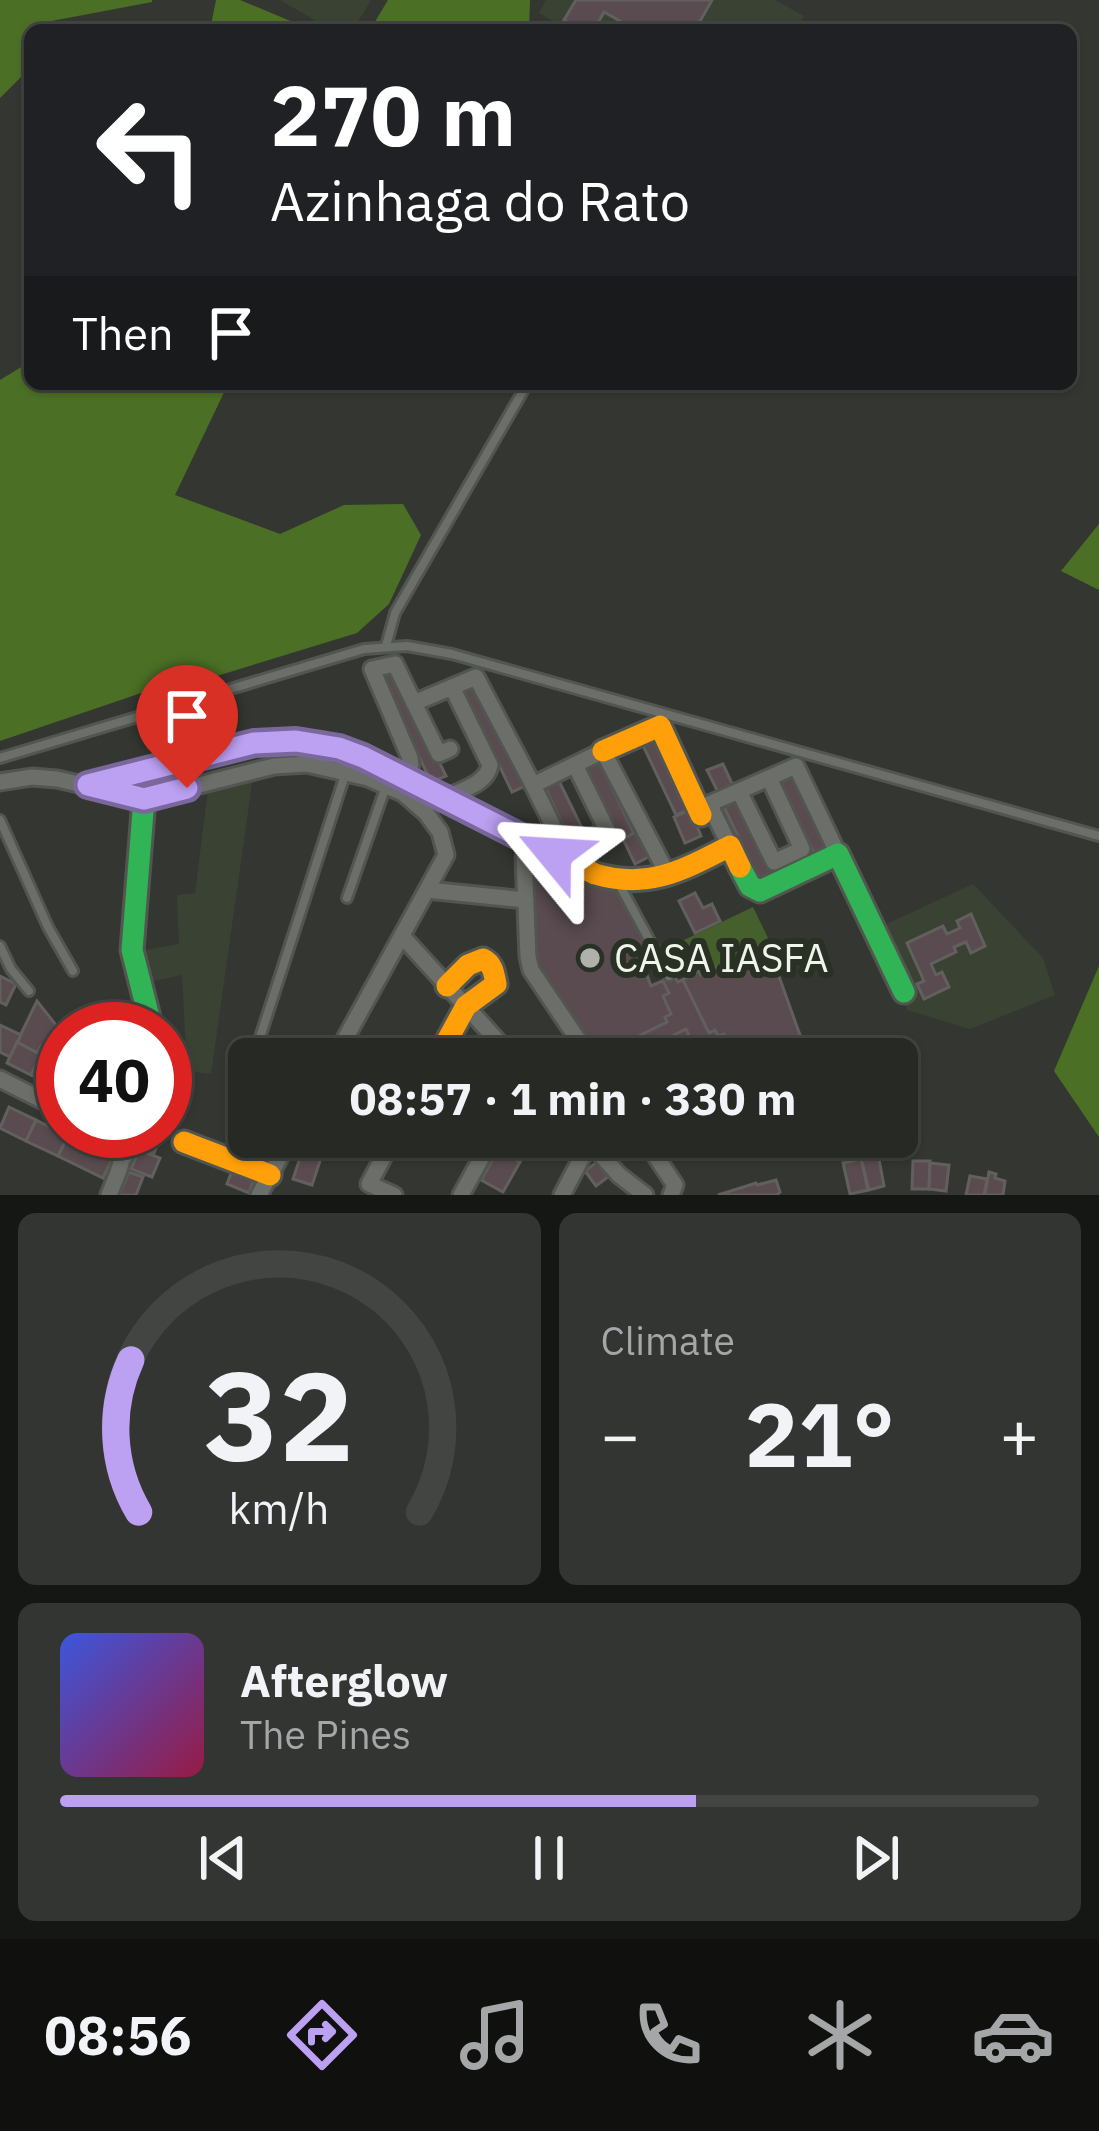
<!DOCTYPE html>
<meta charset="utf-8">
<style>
:root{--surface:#272925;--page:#333532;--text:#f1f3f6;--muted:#a4a6a7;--line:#434542;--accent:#bca0f2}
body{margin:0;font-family:"IBM Plex Sans",sans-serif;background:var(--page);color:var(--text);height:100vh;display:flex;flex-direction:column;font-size:45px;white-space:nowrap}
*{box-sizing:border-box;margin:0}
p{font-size:39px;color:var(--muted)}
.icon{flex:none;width:66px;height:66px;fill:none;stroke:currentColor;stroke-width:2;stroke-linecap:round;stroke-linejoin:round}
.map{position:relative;height:1195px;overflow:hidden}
.panel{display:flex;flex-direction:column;gap:18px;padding:18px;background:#151714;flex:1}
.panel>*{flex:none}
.top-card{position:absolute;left:24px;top:24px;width:1053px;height:366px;border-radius:18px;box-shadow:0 3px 9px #0004,0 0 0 3px var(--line);background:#202124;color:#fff;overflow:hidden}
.speed{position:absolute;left:36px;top:1002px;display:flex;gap:24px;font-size:60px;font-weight:700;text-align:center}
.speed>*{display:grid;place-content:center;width:156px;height:156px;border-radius:50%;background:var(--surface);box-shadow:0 3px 9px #0004,0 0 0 3px var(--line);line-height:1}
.speed .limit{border:18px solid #d22;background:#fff;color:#111}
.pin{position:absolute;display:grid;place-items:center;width:102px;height:102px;color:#fff;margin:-123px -51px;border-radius:50% 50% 50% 0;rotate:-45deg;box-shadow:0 0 12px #0007}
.pin .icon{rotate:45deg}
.me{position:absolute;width:132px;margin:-66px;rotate:297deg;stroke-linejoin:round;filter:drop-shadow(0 0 9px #0008)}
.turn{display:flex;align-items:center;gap:42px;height:252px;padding:0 48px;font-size:54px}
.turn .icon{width:156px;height:156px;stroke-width:2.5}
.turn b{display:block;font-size:84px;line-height:102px}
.then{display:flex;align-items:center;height:114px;padding:0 48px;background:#0003;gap:24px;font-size:45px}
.big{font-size:90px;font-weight:700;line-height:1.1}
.panel .card{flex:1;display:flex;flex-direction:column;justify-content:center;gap:18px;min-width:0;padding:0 42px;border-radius:18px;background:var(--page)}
.panel .dial{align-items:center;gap:0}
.dial svg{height:312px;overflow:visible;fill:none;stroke:var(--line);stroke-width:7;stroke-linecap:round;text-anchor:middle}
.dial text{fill:var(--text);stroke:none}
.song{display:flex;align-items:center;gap:36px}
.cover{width:144px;height:144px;border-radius:18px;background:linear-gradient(135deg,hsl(230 70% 55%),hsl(340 70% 35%))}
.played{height:12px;border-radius:6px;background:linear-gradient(90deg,var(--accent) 65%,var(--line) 65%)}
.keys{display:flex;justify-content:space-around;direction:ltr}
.heat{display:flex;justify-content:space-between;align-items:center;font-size:66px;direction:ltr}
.panel .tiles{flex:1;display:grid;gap:18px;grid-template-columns:1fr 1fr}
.card:last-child{grid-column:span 2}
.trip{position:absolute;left:228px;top:1038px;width:690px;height:120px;border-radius:18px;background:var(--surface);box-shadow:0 3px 9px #0004,0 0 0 3px var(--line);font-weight:700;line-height:120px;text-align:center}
.dock{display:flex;height:192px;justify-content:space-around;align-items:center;background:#10100f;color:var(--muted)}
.dock .icon{width:84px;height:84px}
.dock .active{color:var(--accent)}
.dock b{font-size:54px;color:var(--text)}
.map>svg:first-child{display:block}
</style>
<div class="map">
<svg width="1099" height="1195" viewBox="0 0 1099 1195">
<rect width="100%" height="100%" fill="#343731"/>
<g fill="#3a4333">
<polygon points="280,0 371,0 353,30 332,30"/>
<polygon points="546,0 775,0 804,16 796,30 568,30 539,13"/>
<polygon points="253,776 211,1074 187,1071 182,975 143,983 135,952 179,944 177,895 195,893 208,791"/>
<polygon points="973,884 1043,958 1055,995 970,1029 907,1010 878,928"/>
</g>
<polygon fill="#455f2d" points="753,907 770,942 701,975 684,940"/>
<g fill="#4b7025">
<polygon points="0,0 152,0 152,2 41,23 39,30 30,30 29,69 0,98"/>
<polygon points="216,0 240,0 312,30 210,30"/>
<polygon points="388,0 530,0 529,30 370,30"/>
<polygon points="30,355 30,384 228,384 175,495 280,534 344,505 403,504 421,535 389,604 357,633 207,679 153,689 0,741 0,380 23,366"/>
<polygon points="1099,524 1099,590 1061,571"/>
<polygon points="1099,966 1099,1137 1054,1071"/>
</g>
<g fill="#594b4f" stroke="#62605e" stroke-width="3">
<polygon points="576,0 712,0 695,30 636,30 604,12 594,30 581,30 564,20"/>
<polygon points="394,669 446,776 431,782 381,675"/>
<polygon points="474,680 525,786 512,792 461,686"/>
<polygon points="656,733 692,808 676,815 640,739"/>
<polygon points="596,755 634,833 619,841 582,763"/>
<polygon points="723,764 734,788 719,794 707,770"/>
<polygon points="793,771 832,850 816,857 778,778"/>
<polygon points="558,779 583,830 568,836 544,785"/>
<polygon points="737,796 775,875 760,882 722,803"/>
<polygon points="690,810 701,836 685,843 674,817"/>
<polygon points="638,831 650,856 635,864 623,839"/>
<polygon points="526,853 616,890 649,949 644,967 651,986 674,976 678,982 699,971 701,975 767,943 800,1035 750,1059 595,1059 535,967"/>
<polygon points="695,893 703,908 712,904 720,921 695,933 679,901"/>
<polygon points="971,914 985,946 971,953 966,942 954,947 956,952 931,964 936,975 942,972 949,987 924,999 917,984 924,981 907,943 943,926 947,934 960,928 957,921"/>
<polygon points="0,976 16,984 6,1005 0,1002"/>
<polygon points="674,976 678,982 683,980 709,1033 715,1030 718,1036 724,1034 731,1050 712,1059 687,1059 683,1052 694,1047 686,1029 674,1035 677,1041 664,1048 661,1042 658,1044 661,1049 646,1056 644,1051 640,1052 642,1058 640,1059 607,1059 611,1057 608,1051 667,1022 665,1017 671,1014 663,996 669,993 663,981"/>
<polygon points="37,1001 63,1034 63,1057 41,1046 37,1053 17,1042"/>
<polygon points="0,1025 21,1035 10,1057 0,1052"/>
<polygon points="17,1042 41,1055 31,1075 7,1063"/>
<polygon points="41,1055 63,1066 63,1073 56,1087 31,1075"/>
<polygon points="9,1107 36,1120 26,1141 0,1128"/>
<polygon points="36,1120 68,1136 58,1156 26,1141"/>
<polygon points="144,1131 161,1136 154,1153 138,1147"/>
<polygon points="238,1133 256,1140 248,1161 230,1153"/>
<polygon points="68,1136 113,1158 103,1178 58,1156"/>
<polygon points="256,1140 270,1146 262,1166 248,1161"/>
<polygon points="139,1150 160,1158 152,1177 131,1169"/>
<polygon points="498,1150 520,1162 503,1192 481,1180"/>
<polygon points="302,1152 321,1158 312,1185 293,1179"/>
<polygon points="878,1154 884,1186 869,1190 861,1158"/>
<polygon points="861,1159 868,1190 850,1194 843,1163"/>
<polygon points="913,1161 930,1161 929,1189 912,1189"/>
<polygon points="597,1162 608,1177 596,1186 585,1171"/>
<polygon points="930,1163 949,1165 946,1191 929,1189"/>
<polygon points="232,1171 254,1180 249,1193 227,1184"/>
<polygon points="129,1172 143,1177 136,1195 119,1195"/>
<polygon points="989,1172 996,1174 995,1178 1005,1181 1003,1195 985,1195"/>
<polygon points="970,1176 987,1179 984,1195 966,1195"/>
<polygon points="776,1180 780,1192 777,1195 718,1195 756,1183 757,1185"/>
</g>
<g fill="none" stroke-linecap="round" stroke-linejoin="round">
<defs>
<g id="lane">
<polyline points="386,646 395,613 527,384"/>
<polyline points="0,758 364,649 407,646 452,654 1099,836"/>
<polyline points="0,820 48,927 73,971"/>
<polyline points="619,884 669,976"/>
<polyline points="347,898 386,786"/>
<polyline points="0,946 11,969 29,991"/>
<polyline points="253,1059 345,775"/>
<polyline points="247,1076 249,1070"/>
</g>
<g id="street">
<polyline points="450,749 439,754 414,703 476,677 533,785"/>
<polyline points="399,775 411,765 410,758 372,669 395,664 414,703"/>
<polyline points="0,782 32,777 57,779 144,799 274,766 307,764 368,778 403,793 426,813 440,832 446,855 334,1059"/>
<polyline points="739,791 774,862 802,849 769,778"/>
<path d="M446 798C461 790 487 784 490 765L452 687"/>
<polyline points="730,846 709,804 796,766 838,854"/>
<polyline points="554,854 557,834 533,785 603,751 668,875"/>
<polyline points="554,854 607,830 575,765"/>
<polyline points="524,856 528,957 531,970 591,1059"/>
<polyline points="427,890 526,900"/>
<polyline points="402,936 514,1059"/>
<polyline points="0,1079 63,1111"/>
<path d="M102 1131C135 1147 119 1168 109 1195"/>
<polyline points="585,1137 619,1175 645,1195"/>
<polyline points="643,1137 675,1185 671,1195"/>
<polyline points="124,1157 135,1131"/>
<polyline points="259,1195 291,1137"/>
<polyline points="394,1195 369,1184 394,1137"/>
<polyline points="461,1195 493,1137"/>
<polyline points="562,1195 590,1142"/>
</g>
<g id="fast">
<polyline points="144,799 132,950 152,1029"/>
<polyline points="740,867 750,886 760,891 838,854 904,992"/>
</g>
<g id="slow">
<polyline points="603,751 660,726 701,815"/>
<path d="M88 785 228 749 277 741 318 743 363 757 595 874C649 890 683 870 730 846L740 867"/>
<path d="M437 1059 466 1006 496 984C494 973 493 964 483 959L468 965 447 986"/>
<polyline points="184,1142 270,1175"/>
</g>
</defs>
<use href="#lane" stroke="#525650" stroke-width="14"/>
<use href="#street" stroke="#525650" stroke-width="21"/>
<use href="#fast" stroke="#525650" stroke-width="27"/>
<use href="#slow" stroke="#525650" stroke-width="27"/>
<use href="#lane" stroke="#6b6e69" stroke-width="8"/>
<use href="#street" stroke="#6b6e69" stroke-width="15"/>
<use href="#fast" stroke="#30b455" stroke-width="21"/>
<use href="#slow" stroke="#ff9f0a" stroke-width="21"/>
</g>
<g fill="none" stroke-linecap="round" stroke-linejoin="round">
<defs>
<polyline id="route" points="187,788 144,799 88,785 254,743 296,741 339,748 363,757 554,854"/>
</defs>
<use href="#route" stroke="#7a689d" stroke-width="30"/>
<use href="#route" stroke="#bca0f2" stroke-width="21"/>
</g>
<circle fill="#aeb2ab" stroke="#293024" stroke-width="4.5" cx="590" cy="958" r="12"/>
<g text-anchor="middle" stroke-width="12" stroke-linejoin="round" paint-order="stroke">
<g font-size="39" fill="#f0f4ec" stroke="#293024" text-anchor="start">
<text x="614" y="972">CASA IASFA</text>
</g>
</g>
</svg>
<div class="speed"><div class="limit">40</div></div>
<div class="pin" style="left:187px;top:788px;background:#d93025"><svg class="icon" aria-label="arrive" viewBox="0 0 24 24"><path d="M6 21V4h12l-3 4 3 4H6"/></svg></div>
<svg class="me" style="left:554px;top:854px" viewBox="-20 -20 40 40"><path d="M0-17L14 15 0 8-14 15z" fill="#bca0f2" stroke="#fff" stroke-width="4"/></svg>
<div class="trip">08:57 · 1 min · 330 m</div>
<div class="top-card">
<div class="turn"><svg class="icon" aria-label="left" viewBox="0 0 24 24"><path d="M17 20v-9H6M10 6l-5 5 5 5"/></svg><div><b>270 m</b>Azinhaga do Rato</div></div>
<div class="then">Then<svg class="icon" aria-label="arrive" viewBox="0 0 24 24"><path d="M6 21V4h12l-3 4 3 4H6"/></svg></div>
</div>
</div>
<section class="panel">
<div class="tiles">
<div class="card dial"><svg viewBox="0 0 100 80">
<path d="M14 69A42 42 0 1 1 86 69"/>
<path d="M14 69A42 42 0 0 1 12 30" stroke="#bca0f2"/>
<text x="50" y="56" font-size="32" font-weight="700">32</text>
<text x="50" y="72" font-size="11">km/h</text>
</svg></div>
<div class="card"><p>Climate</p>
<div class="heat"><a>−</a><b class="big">21°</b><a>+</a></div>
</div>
<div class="card">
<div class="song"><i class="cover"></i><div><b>Afterglow</b><p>The Pines</p></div></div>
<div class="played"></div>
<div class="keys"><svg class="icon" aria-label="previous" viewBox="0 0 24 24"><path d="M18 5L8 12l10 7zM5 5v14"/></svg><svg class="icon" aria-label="pause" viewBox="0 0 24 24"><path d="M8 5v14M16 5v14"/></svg><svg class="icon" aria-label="next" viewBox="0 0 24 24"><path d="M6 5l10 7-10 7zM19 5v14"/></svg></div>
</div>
</div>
</section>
<nav class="dock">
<b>08:56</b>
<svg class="icon active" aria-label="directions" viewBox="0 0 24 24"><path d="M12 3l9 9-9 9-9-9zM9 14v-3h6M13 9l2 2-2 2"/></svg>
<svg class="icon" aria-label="music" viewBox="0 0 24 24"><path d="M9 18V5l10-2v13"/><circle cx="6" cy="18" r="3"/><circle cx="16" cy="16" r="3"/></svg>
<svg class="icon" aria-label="phone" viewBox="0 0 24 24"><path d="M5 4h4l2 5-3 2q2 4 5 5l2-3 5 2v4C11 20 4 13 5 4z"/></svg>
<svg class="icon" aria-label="climate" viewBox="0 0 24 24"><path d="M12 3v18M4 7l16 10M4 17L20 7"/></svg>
<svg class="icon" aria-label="car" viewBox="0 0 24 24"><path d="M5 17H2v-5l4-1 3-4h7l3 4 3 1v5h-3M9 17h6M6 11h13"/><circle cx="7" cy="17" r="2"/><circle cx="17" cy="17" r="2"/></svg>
</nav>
